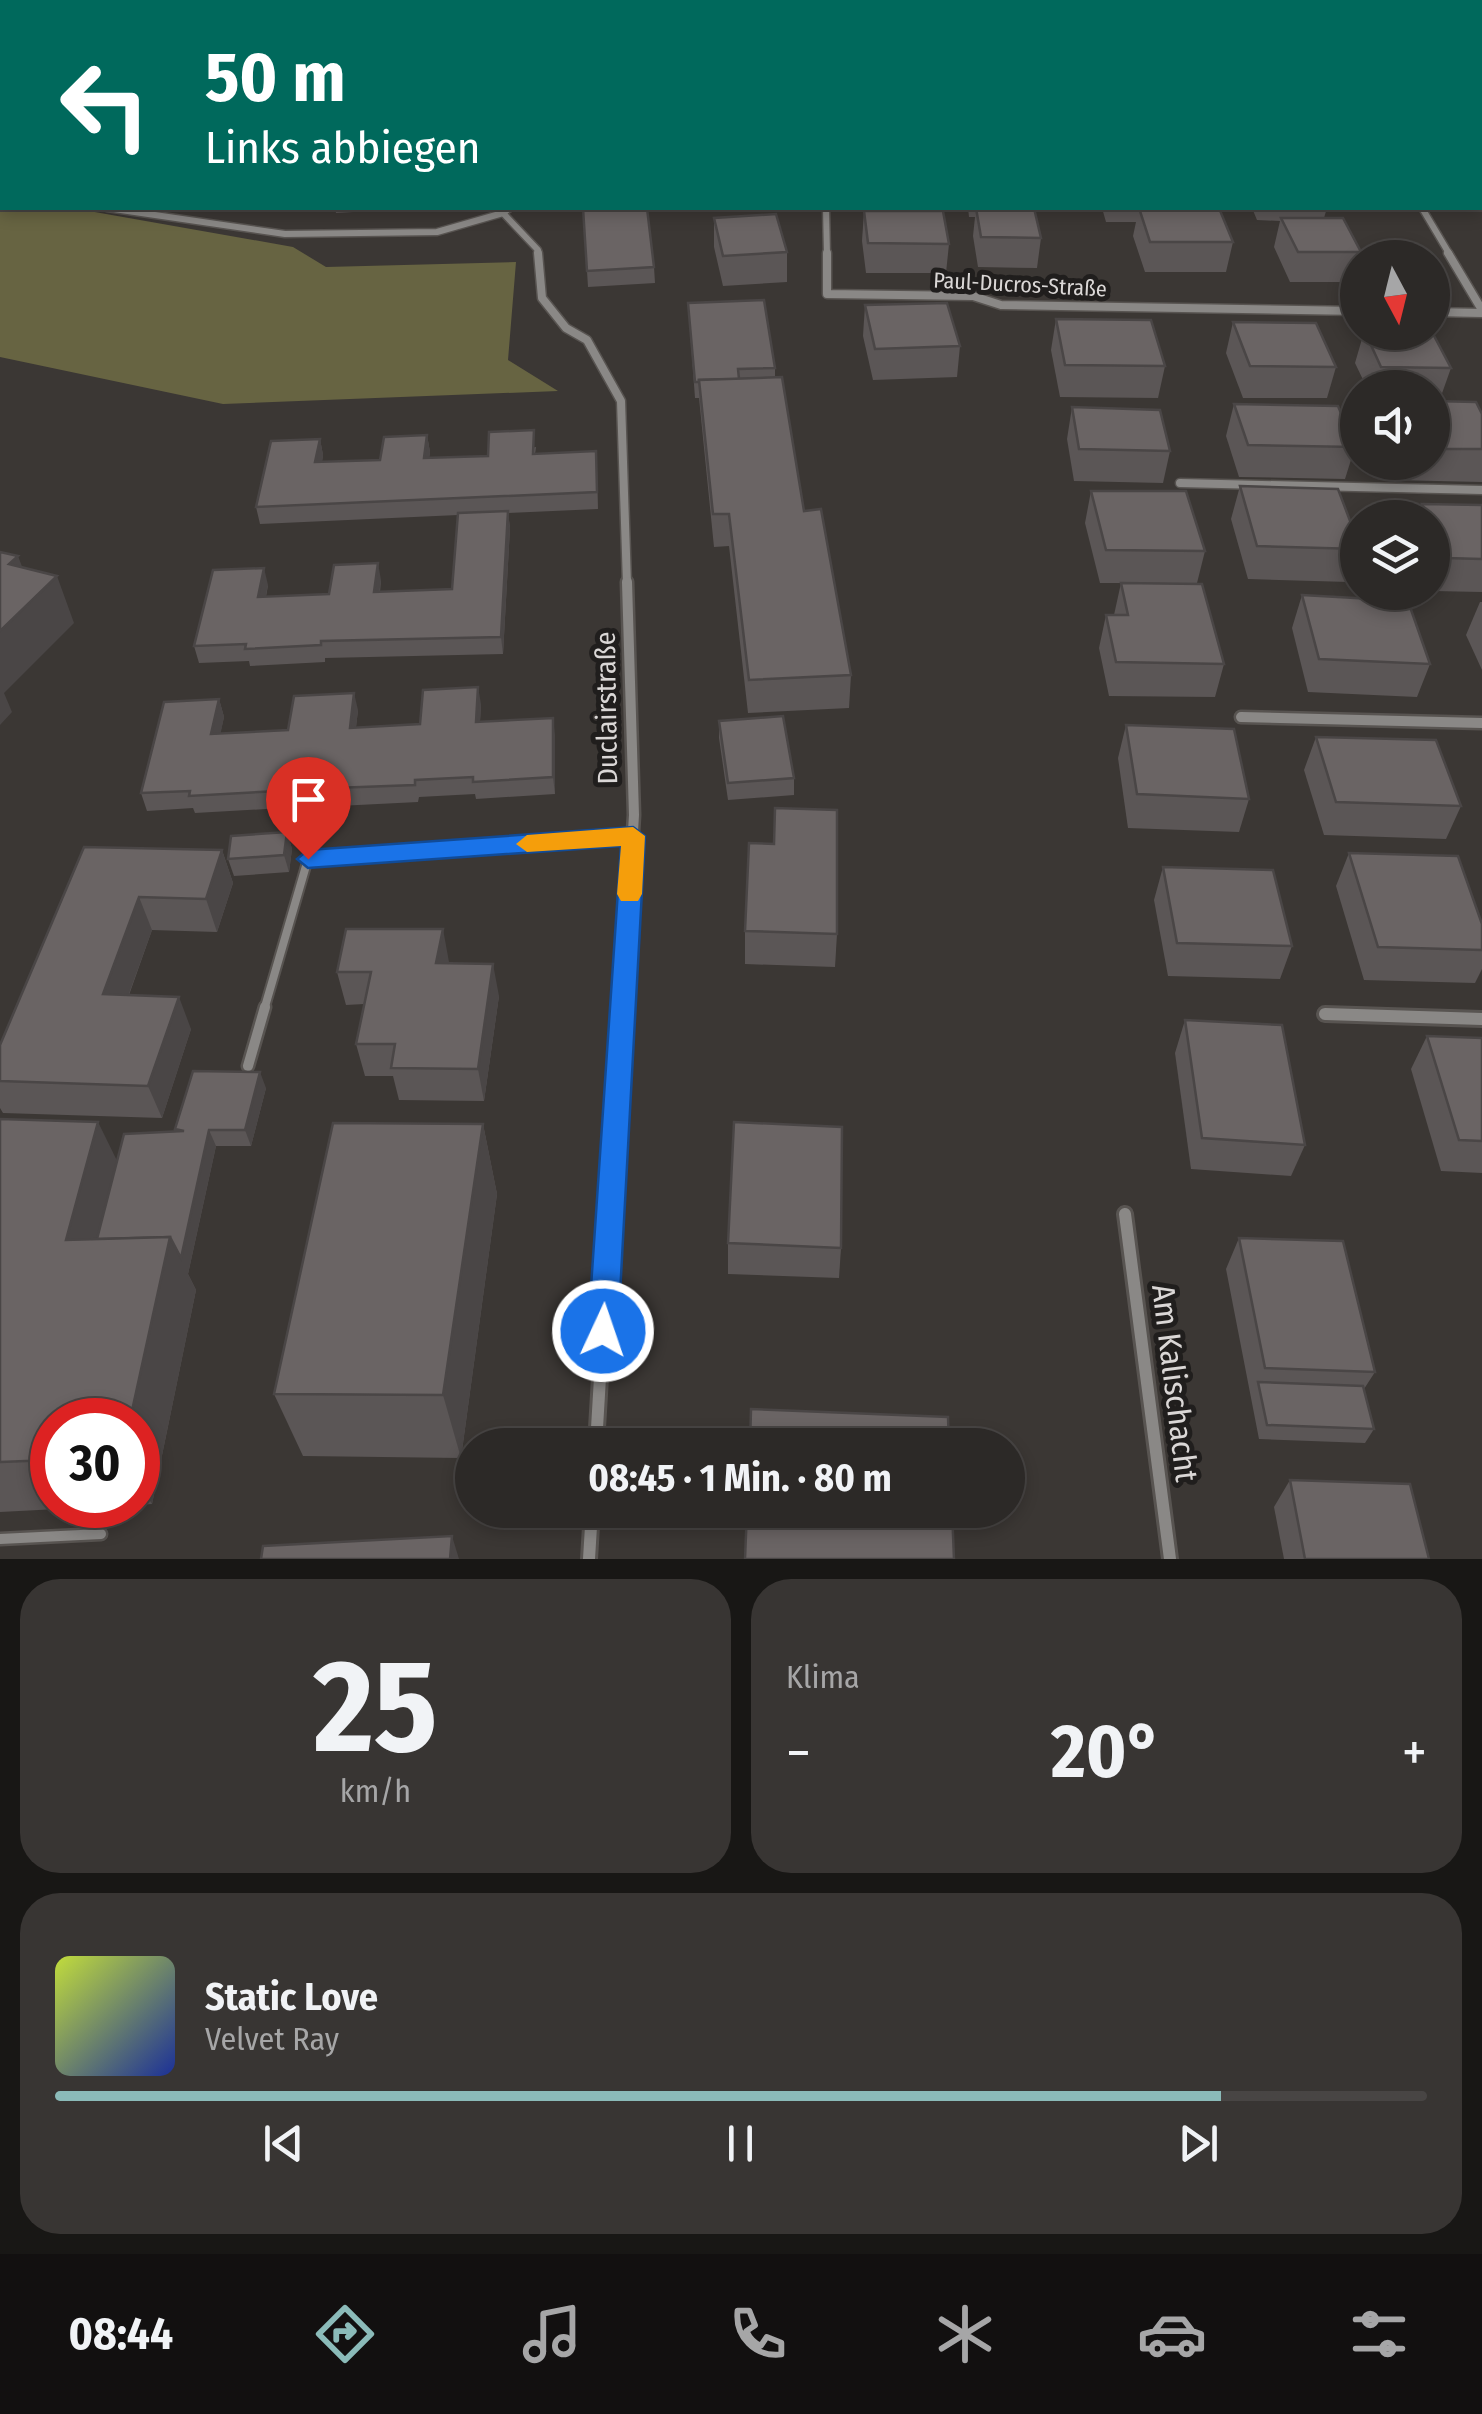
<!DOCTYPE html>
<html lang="de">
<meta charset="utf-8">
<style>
:root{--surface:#2c2927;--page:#383533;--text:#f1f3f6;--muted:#a6a6a7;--line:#484544;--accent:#8bbbb9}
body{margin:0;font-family:"Fira Sans Condensed",sans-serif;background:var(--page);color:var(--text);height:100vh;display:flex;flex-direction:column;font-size:38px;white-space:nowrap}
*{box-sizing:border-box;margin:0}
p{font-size:32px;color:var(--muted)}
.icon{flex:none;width:55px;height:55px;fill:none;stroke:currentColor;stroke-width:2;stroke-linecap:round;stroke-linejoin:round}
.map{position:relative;height:1559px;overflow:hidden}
.panel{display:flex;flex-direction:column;gap:20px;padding:20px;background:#181715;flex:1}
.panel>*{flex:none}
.banner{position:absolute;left:0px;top:0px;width:1482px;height:210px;box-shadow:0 5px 15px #0003,0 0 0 2px var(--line);background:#00695c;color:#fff;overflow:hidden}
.needle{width:65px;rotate:173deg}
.fabs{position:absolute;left:1340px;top:240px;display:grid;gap:20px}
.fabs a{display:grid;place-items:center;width:110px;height:110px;border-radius:50%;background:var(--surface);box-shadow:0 5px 15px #0003,0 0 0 2px var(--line);font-size:50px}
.speed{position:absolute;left:30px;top:1398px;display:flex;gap:20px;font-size:50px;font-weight:700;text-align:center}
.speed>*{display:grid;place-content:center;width:130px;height:130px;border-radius:50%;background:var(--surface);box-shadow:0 5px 15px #0003,0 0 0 2px var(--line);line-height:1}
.speed .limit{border:15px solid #d22;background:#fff;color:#111}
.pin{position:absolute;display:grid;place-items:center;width:85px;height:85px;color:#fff;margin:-102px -42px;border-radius:50% 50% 50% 0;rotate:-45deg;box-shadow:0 0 10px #0007}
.pin .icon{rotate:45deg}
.me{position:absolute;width:110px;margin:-55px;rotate:3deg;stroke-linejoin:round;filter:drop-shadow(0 0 8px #0008)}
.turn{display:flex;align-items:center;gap:35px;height:210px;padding:0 40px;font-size:45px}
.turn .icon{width:130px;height:130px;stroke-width:2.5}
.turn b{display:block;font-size:70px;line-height:85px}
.big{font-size:75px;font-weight:700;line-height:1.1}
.panel .tile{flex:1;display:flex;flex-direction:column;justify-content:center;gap:15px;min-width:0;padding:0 35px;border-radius:40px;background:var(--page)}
.panel .dial{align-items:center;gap:0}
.dial b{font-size:130px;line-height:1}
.song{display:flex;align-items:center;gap:30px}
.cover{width:120px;height:120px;border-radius:15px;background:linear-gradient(135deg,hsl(70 70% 55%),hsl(230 70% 35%))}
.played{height:10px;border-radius:5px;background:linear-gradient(90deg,var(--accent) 85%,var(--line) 85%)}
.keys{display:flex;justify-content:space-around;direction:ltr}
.heat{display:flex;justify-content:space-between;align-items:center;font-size:55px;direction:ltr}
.panel .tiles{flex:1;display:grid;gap:20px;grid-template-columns:1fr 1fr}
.tile:last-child{grid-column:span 2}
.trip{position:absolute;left:455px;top:1428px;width:570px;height:100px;border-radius:50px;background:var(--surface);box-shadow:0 5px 15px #0003,0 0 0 2px var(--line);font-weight:700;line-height:100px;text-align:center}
.tab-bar{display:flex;height:160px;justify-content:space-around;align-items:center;background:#121010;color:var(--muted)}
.tab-bar .icon{width:70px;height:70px}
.tab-bar .selected{color:var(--accent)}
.tab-bar b{font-size:45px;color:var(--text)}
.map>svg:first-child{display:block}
</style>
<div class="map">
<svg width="1482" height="1559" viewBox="0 0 1482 1559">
<rect width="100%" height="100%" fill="#3b3734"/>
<polygon fill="#676442" points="0,195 2,208 72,208 293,247 326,267 516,262 508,360 558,391 223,404 0,357"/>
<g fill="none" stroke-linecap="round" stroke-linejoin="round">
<defs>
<polyline id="lane-far1" points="264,1010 308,859 633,836"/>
<g id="lane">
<polyline points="248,1066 265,1007"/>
<polyline points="0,1539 101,1534"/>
</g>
<g id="street-far3">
<polyline points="163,2 167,0"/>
<polyline points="107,208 285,234 437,232 503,213"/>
<polyline points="510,208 503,213 538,250 538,255"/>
<polyline points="826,208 827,255"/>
<polyline points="1422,208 1450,255"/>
</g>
<g id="street-far2">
<polyline points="538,253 542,298 566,328 587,340 621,401 627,584"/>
<polyline points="827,253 827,294 973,296 1001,305 1358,311"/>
<polyline points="1448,253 1482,310"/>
<polyline points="1432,312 1482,313"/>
<polyline points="1180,483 1482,490"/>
</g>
<g id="street-far1">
<polyline points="1241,717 1482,723"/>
<polyline points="622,1010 634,815 627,582"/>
</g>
<g id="street">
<polyline points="1325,1014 1482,1019"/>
<polyline points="1125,1214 1170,1559"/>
<polyline points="596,1445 622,1007"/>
<polyline points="589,1559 592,1510"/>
</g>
</defs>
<use href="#lane-far1" stroke="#585451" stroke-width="12"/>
<use href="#lane" stroke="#585451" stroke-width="15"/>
<use href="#street-far3" stroke="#585451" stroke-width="9"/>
<use href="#street-far2" stroke="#585451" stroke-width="11"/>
<use href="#street-far1" stroke="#585451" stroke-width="15"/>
<use href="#street" stroke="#585451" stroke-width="18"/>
<use href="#lane-far1" stroke="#8a8886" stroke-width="8"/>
<use href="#lane" stroke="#8a8886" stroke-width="10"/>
<use href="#street-far3" stroke="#8a8886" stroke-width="6"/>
<use href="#street-far2" stroke="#8a8886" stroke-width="8"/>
<use href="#street-far1" stroke="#8a8886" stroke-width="10"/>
<use href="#street" stroke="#8a8886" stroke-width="12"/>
</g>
<g fill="#5b5656">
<polygon points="950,0 1019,0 1018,2 950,2"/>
<polygon points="1046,0 1112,0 1112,2 1047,2"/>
<polygon points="1149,0 1228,0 1230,2 1148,2"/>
<polygon points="1244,0 1341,0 1343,2 1244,2"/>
<polygon points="1480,39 1482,42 1482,207 1480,204"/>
<polygon points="2,119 2,172 0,172 0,120"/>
<polygon points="335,208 423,208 336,213"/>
<polygon points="583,208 654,267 655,283 588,287"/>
<polygon points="968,208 1034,208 1041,238 1037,268 978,267 973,236 975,217 969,217"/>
<polygon points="1102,208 1219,208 1233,242 1226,272 1145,272 1133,236 1136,222 1106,222"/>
<polygon points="1252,208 1327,208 1324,218 1361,252 1360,258 1358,258 1358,266 1353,282 1290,282 1274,247 1280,221 1257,220"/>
<polygon points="864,211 949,244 946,273 866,273 862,241"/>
<polygon points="714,218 787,252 787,282 723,286 714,247"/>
<polygon points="688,303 775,368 775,377 804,511 851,675 849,708 748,713 729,546 714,547 699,398 695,398"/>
<polygon points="865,305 960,346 957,377 873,380 863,336"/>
<polygon points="1056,319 1165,366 1158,398 1060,397 1051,350"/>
<polygon points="1233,322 1336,367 1327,398 1243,398 1226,353"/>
<polygon points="1364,332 1451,368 1440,399 1432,399 1432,388 1367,388 1355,363"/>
<polygon points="1432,401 1482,414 1482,482 1392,480 1384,462 1432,462"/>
<polygon points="1234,404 1355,447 1345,479 1239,477 1226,436"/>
<polygon points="1072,407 1170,451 1163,483 1074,481 1067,439"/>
<polygon points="427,435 430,452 429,458 488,456 536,447 535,454 597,468 598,509 508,513 510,528 503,654 325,658 325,662 250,666 249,661 199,663 194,646 268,585 266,597 329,594 381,580 380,592 452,589 458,515 260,524 256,507 320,439 323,455 322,462 380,460"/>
<polygon points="1240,486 1358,542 1358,557 1349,582 1248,579 1231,519"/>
<polygon points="1091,491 1205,551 1197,583 1100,583 1085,523"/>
<polygon points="1422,504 1482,505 1482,592 1433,591 1432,518 1417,518"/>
<polygon points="1121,583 1224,664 1215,697 1109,696 1099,648 1106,615 1114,615"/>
<polygon points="1302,595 1430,664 1417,697 1308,692 1292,628"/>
<polygon points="1480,602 1482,602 1482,670 1466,635"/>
<polygon points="219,699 224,717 220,734 288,730 358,710 356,727 420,724 481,704 480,722 555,735 555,794 476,799 475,794 419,797 418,802 338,806 337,801 283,803 283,808 195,813 193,808 147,811 141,793"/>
<polygon points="719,721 794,778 794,795 728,800 719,738"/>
<polygon points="1126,725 1249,799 1239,832 1128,828 1118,758"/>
<polygon points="1316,737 1461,806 1446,839 1324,835 1304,770"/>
<polygon points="287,832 292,849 289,872 234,876 228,859"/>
<polygon points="774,844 837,934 835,967 745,964 745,931"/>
<polygon points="84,847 222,850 233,883 217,932 152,930 129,995 191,1029 162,1118 3,1113 0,1108 0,1045"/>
<polygon points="1349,853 1482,950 1482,969 1475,983 1364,980 1336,886"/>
<polygon points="1163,867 1292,946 1280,979 1168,976 1154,900"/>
<polygon points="449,962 449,963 499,996 484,1101 399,1100 393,1076 365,1076 356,1044 364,1004 346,1005 337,972"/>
<polygon points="1185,1020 1305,1145 1291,1176 1191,1169 1175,1053"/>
<polygon points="1427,1036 1482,1038 1482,1173 1441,1171 1411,1069"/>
<polygon points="266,1088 251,1146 216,1146 188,1274 196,1290 152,1504 138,1505 138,1420 52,1420 52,1505 135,1505 0,1512 0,1119 117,1161 176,1132 175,1129"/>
<polygon points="483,1124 497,1194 461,1458 303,1456 274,1394"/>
<polygon points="1239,1238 1375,1372 1364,1389 1374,1429 1365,1443 1259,1439 1226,1269"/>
<polygon points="728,1243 841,1248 839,1278 728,1274"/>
<polygon points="1290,1480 1429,1559 1284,1559 1274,1507"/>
</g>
<g fill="#4a4646">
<polygon points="2,32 2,63 0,64 0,33"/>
<polygon points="427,435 430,452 427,475 424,458"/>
<polygon points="320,439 323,455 319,479 315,462"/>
<polygon points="508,511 510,528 503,654 501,637"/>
<polygon points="18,556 34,598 57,576 74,623 4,693 12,712 0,725 0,631 9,564"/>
<polygon points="378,563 381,580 377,609 374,592"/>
<polygon points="264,568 268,585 262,614 258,597"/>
<polygon points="478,687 481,704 479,739 476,722"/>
<polygon points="354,693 358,710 354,745 350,728"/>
<polygon points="219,699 224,717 217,751 211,734"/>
<polygon points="553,718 555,735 555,794 553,777"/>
<polygon points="287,832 292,849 289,872 284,855"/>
<polygon points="222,850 233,883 217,932 206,899"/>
<polygon points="139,897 152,930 117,1027 103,994"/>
<polygon points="443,929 449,962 443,996 436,963"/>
<polygon points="493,964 499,996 484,1101 478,1069"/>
<polygon points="179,997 191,1029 162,1118 148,1086"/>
<polygon points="260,1072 266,1088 251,1146 245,1130"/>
<polygon points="98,1122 125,1177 100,1278 66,1240"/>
<polygon points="483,1124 497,1194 461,1458 443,1395"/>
<polygon points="209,1130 216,1146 188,1274 196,1290 152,1504 138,1481 138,1420 130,1420 170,1237"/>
<polygon points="452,1536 459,1559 450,1559"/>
</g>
<g fill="#6a6464" stroke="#4a4646" stroke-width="2.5">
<polygon points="543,0 635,0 635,2 503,2"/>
<polygon points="695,0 765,0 766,2 695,2"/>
<rect x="841" y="0" width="76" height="2"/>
<polygon points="1162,0 1228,0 1230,2 1164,2"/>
<polygon points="1260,0 1341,0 1343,2 1262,2"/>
<polygon points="1399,0 1465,0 1467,2 1401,2"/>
<polygon points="2,15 2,29 0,29 0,16"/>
<rect x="1480" y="71" width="2" height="22"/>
<rect x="1480" y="110" width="2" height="27"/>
<polygon points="2,119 2,146 0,145 0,120"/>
<polygon points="583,208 647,208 654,267 587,271"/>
<polygon points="976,208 1034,208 1041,238 981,237"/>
<polygon points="1139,208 1219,208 1233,242 1150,242"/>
<polygon points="864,211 943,211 949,244 868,243"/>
<polygon points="776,214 787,252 723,256 714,218"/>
<polygon points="1281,218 1343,218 1361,252 1298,252"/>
<polygon points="764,300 775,368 738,369 739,379 699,380 699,382 695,382 688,303"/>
<polygon points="947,303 960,346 875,349 865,305"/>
<polygon points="1056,319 1151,320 1165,366 1065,365"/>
<polygon points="1233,322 1316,323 1336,367 1250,366"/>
<polygon points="1365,332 1432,332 1451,368 1381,367"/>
<polygon points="782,377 804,511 821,509 851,675 749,680 729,514 713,514 699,380"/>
<polygon points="1432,401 1476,402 1482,414 1482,449 1432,449"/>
<polygon points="1234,404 1338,406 1355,447 1248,445"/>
<polygon points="1072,407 1160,410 1170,451 1079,449"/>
<polygon points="534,430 533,454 596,451 597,492 256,507 271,441 320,439 315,462 380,460 384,437 427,435 424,458 488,456 489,432"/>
<polygon points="1240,486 1338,489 1358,542 1358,549 1257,546"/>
<polygon points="1091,491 1186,491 1205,551 1106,550"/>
<polygon points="1422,504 1482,505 1482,559 1446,558 1432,529 1432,518 1428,518"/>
<polygon points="508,511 501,637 321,641 321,645 245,649 246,644 194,646 213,570 264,568 258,597 329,594 334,565 378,563 374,592 452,589 458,513"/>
<polygon points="0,552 18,556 9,564 57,576 0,631"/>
<polygon points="1121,583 1202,584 1224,664 1116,662 1106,615 1128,615"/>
<polygon points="1302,595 1408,601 1430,664 1319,659"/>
<polygon points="478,687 476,722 553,718 553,777 473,782 473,777 415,780 415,785 334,788 335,784 278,786 278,791 189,796 190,791 141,793 164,702 219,699 211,734 288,730 294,696 354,693 350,728 420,724 423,690"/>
<polygon points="783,716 794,778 728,783 719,721"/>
<polygon points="1126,725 1234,729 1249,799 1137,794"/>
<polygon points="1316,737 1436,740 1461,806 1336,802"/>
<polygon points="775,808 837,810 837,934 745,931 749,843 774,844"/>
<polygon points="287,832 284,855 228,859 231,836"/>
<polygon points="84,847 222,850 206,899 139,897 103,994 179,997 148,1086 0,1081 0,1045"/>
<polygon points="1349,853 1458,856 1482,924 1482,950 1378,947"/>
<polygon points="1163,867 1273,870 1292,946 1177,943"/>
<polygon points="346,929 443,929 436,963 493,964 478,1069 391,1068 395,1044 356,1044 371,972 337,972"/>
<polygon points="1185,1020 1282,1025 1305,1145 1202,1138"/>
<polygon points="1427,1036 1482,1038 1482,1141 1459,1140"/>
<polygon points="193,1071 260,1072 245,1130 209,1130 181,1258 170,1237 97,1239 124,1134 184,1131 175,1129"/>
<polygon points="0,1119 98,1122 66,1240 170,1237 130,1420 52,1420 52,1460 0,1462"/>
<polygon points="734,1122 842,1127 841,1248 728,1243"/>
<polygon points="333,1123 483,1124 443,1395 274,1394"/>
<polygon points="1239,1238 1343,1241 1375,1372 1265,1368"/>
<polygon points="1258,1382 1363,1386 1374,1429 1267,1425"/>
<polygon points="751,1409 948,1417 949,1445 750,1445"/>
<polygon points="1290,1480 1410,1484 1429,1559 1305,1559"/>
<polygon points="747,1510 952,1510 954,1559 745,1559"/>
<polygon points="452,1536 450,1559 261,1559 263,1546"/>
</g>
<polygon fill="#1a73e8" stroke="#114b97" stroke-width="2.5" points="633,827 645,836 618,1331 614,1341 603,1345 592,1341 588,1331 621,846 308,868 297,859 308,850"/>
<polygon fill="#f59e0b" points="633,827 645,836 642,894 638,901 621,901 617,894 621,846 527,852 516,844 527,835"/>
<g text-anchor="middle" stroke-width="10" stroke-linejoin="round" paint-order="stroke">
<g font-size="22" fill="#dad7d6" stroke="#201e1d">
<text transform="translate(1020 284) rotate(3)" y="8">Paul-Ducros-Straße</text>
</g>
<g font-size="28" fill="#dad7d6" stroke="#201e1d">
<text transform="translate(606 708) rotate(-91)" y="10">Duclairstraße</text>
</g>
<g font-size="32" fill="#dad7d6" stroke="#201e1d">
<text transform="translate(1175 1383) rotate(83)" y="11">Am Kalischacht</text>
</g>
</g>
</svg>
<div class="fabs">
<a><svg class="needle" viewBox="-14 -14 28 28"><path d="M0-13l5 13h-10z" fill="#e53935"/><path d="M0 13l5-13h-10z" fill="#a6a6a7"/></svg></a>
<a><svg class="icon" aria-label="sound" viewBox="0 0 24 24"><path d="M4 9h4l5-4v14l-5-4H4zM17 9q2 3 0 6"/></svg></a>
<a><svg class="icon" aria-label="layers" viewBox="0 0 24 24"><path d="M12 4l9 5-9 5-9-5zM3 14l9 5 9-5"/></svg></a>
</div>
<div class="speed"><div class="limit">30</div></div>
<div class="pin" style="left:308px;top:859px;background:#d93025"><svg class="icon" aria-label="arrive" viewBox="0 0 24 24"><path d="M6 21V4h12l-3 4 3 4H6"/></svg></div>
<svg class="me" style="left:603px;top:1331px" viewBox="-20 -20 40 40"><circle r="17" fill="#1a73e8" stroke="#fff" stroke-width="3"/><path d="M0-11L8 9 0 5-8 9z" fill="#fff"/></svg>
<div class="trip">08:45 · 1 Min. · 80 m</div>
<div class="banner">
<div class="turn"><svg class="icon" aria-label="left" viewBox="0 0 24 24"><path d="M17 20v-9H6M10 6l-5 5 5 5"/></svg><div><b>50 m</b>Links abbiegen</div></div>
</div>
</div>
<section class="panel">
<div class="tiles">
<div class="tile dial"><b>25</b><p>km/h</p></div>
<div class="tile"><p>Klima</p>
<div class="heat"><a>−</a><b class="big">20°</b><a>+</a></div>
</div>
<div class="tile">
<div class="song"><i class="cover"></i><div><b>Static Love</b><p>Velvet Ray</p></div></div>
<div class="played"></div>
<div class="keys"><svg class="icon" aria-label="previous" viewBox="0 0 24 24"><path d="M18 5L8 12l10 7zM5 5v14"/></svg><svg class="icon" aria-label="pause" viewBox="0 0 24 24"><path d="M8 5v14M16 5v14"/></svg><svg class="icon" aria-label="next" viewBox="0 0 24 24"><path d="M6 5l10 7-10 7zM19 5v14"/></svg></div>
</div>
</div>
</section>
<nav class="tab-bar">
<b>08:44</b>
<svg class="icon selected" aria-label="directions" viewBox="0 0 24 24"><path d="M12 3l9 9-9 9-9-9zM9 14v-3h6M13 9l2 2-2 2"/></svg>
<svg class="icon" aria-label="music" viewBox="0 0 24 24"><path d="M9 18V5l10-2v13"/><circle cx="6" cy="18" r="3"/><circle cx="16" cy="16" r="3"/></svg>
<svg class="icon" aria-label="phone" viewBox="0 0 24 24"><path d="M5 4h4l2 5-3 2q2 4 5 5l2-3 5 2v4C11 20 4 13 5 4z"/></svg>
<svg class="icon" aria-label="climate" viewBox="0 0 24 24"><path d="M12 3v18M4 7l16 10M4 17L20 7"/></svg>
<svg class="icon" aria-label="car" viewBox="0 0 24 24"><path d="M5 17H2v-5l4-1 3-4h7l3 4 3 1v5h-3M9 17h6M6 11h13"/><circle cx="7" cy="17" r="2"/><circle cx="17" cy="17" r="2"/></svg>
<svg class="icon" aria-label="filters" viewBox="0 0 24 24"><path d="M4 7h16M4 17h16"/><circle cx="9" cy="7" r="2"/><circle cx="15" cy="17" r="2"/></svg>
</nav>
